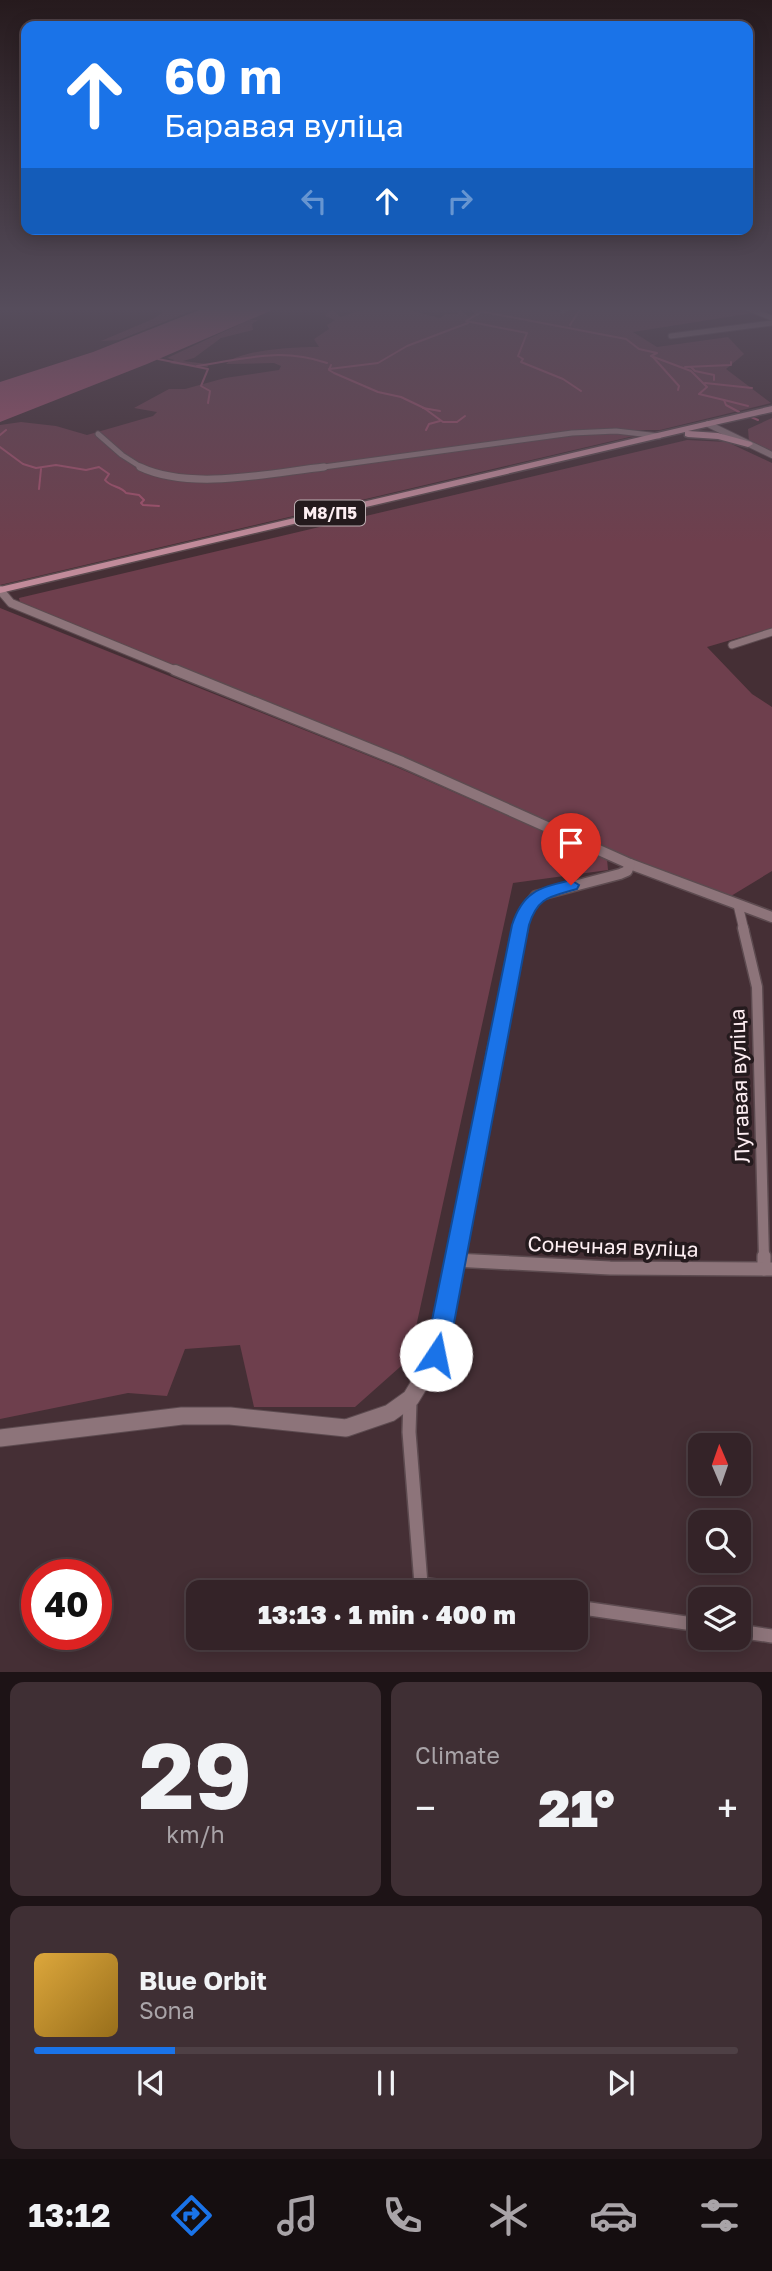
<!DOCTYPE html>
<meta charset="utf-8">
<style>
:root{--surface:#342328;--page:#3f2f34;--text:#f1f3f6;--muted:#a9a4a8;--line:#4e4045;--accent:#1a73e8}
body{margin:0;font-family:"Golos Text",sans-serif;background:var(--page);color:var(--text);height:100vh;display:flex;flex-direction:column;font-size:26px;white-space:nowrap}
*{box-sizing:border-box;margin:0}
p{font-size:23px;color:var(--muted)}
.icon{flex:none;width:38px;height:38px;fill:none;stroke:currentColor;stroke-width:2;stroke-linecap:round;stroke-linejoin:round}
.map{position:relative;height:1672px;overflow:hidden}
.drawer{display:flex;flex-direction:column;gap:10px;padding:10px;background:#1d1316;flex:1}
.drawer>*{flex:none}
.top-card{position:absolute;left:21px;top:21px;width:732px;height:214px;border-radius:14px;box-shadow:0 4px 18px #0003,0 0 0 2px var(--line);background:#1a73e8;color:#fff;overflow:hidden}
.needle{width:46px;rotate:358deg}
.buttons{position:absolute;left:688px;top:1433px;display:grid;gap:14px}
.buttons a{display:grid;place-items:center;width:63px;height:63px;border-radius:14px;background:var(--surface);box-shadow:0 4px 18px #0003,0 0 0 2px var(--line);font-size:35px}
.speed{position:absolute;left:21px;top:1559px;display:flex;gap:14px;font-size:35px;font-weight:700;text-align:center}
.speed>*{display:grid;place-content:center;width:91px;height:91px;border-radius:50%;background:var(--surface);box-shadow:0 4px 18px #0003,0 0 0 2px var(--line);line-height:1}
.speed .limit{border:10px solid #d22;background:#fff;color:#111}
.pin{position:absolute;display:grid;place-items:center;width:60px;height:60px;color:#fff;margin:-72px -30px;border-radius:50% 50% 50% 0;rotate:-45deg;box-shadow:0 0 7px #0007}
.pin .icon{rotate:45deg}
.me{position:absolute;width:77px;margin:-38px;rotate:11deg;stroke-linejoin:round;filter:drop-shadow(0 0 5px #0008)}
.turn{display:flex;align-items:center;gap:24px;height:147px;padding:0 28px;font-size:32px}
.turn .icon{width:91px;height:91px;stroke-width:2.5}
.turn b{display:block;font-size:49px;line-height:60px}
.lanes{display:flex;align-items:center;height:66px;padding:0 28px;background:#0003;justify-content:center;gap:35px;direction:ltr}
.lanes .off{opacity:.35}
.big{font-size:52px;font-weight:800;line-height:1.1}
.drawer .tile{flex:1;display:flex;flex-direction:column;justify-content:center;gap:10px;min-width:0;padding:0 24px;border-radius:14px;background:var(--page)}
.drawer .dial{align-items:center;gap:0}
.dial b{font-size:91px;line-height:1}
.song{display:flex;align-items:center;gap:21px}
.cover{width:84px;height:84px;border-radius:10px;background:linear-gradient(135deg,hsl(40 70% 55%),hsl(40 70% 35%))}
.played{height:7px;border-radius:4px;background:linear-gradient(90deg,var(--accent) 20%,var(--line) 20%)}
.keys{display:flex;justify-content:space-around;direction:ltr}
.heat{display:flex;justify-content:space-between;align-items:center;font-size:38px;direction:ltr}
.drawer .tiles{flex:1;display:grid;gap:10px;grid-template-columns:1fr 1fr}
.tile:last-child{grid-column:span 2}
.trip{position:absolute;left:186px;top:1580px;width:402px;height:70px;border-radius:14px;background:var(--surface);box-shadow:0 4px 18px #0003,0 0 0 2px var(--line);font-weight:800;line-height:70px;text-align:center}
.dock{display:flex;height:112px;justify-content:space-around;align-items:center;background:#150e10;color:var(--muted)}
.dock .icon{width:49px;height:49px}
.dock .current{color:var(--accent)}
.dock b{font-size:32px;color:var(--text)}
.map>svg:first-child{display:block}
</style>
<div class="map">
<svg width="772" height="1673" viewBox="0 0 772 1673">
<rect width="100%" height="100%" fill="#452f35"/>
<g fill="#6e3f4d">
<polygon points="160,308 199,308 119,340 101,341 153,319 162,313"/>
<path d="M401 308 440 318 446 314H457L460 310 468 316 474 314V311L465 308H536L563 313 569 308H772V310L633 332 657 347 728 337 744 354 726 369 771 403 660 430H635L638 435 0 585V425L21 422 56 426 87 435 153 416 157 412 134 408 169 389H185L225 378 279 370 281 366 274 363 226 364C241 349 297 347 319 347L314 339 329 329 327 325 335 320 325 316 329 311H335L340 317 358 311Z"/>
<polygon points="249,320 258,320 252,324 253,330 221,338 194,358 183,361 207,364 208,367 173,364 170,363 174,360 167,358"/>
<polygon points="772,418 772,453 749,442 748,429"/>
<polygon points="687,440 727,442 772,463 772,628 707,647 752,694 772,707 772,871 731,896 628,858 20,603 19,598"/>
<polygon points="0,608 394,766 607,859 608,870 513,883 409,1359 355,1407 254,1407 240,1345 185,1349 167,1396 128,1393 0,1419"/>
</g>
<polygon fill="#a2516c" points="204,308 277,308 147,364 0,422 0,382 93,352"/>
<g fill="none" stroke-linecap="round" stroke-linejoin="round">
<g stroke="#a2516c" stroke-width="2">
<polyline points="485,310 466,321 527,333 518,356 523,359 521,362 563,379 581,391"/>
<polyline points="484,312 626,339 639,349 657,353 651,356 691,371 707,387 699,394 724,400 726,405 739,412"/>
<polyline points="570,325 581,308"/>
<polyline points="652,356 679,386 678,390"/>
<polyline points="158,359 208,369 201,386 210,391 208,403"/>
<polyline points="331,365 329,370 334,373 378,392 401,397 424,408 443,422 457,422 465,416"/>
<path d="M197 366C245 359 279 347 327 363"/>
<polyline points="685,367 731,365 731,362"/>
<polyline points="691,367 695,371 714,375 714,380"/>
<polyline points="329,369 378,363 407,346 468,323"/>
<polyline points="705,383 752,388"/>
<polyline points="724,400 748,406"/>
<polyline points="423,408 440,411"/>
<polyline points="751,417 758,420"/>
<polyline points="426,430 429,424 440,421"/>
<polyline points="0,435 6,430"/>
<path d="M0 447 23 464 36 468 56 465 86 470 99 467 109 474 105 480C110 487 121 486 126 493L139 495 144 500 141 503 143 505 159 506"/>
<polyline points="39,489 41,469"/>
</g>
<defs>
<g id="minor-far4">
<polyline points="747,308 772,318"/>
<polyline points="563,311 567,308"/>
<polyline points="671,336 772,323"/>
<polyline points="98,434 122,455 144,469"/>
<polyline points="309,469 572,433 616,431 659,436"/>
</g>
<g id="minor-far3">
<path d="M140 467C191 491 270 473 324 467"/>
<polyline points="732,645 772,632"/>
</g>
<polyline id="minor-far2" points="738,905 744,930"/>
<polyline id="minor-far1" points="743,928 757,987 764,1258"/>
<g id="minor">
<polyline points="764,1256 764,1269"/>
<polyline points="454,1260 610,1268 772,1269"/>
<polyline points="410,1401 409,1432 421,1584 479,1592"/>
<polyline points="576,1607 700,1625"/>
<polyline points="738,1631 772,1636"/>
</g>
<polyline id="tertiary-far4" points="708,424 772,455"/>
<polyline id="tertiary-far3" points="0,590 11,603 179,672"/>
<g id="tertiary-far2">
<polyline points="175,670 402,762 630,864 772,917"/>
<polyline points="521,930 525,910 536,896 620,874 627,871 630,864"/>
</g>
<polyline id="tertiary-far1" points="455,1258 494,1051 521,928"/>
<polyline id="tertiary" points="0,1438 182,1416 230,1416 346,1428 390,1413 411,1398 437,1355 456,1256"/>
<polygon id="primary" points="772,406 772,412 688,431 718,433 751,442 753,444 748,447 718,439 688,437 685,436 685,432 0,593 0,587"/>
</defs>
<use href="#minor-far4" stroke="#5d4b50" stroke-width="7"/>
<use href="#minor-far3" stroke="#5d4b50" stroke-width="9"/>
<use href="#minor-far2" stroke="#5d4b50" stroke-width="11"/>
<use href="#minor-far1" stroke="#5d4b50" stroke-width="13"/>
<use href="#minor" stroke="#5d4b50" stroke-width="16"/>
<use href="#tertiary-far4" stroke="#5d4b50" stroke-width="8"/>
<use href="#tertiary-far3" stroke="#5d4b50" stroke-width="10"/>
<use href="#tertiary-far2" stroke="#5d4b50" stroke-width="13"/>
<use href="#tertiary-far1" stroke="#5d4b50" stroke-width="16"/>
<use href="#tertiary" stroke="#5d4b50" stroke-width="19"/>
<use href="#primary" stroke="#5d4b50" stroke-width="3"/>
<use href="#minor-far4" stroke="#8d747a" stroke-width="5"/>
<use href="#minor-far3" stroke="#8d747a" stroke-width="7"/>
<use href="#minor-far2" stroke="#8d747a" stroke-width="9"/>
<use href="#minor-far1" stroke="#8d747a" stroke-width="10"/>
<use href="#minor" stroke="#8d747a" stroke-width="13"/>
<use href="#tertiary-far4" stroke="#8d747a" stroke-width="6"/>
<use href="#tertiary-far3" stroke="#8d747a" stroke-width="8"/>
<use href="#tertiary-far2" stroke="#8d747a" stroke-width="10"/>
<use href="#tertiary-far1" stroke="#8d747a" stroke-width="13"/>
<use href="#tertiary" stroke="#8d747a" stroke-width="17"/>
<use href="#primary" fill="#c18b9a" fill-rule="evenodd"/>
</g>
<linearGradient id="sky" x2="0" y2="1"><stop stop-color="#261a1d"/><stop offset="0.57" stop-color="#564d5c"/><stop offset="1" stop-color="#564d5c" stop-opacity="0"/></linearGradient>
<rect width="772" height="542" fill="url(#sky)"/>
<path fill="#1a73e8" stroke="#114b97" stroke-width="2" d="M571 880 579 885 577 889C551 897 538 896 529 925L448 1355 445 1363 436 1366 428 1363 425 1355 512 925C523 891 539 888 571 880Z"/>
<g text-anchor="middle" stroke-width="7" stroke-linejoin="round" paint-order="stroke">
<rect fill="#241a1d" stroke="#bcaeb2" stroke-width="2" x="295" y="500.5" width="70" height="25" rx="5"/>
<g font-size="16" font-weight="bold" fill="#fdeef2">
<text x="330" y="519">М8/П5</text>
</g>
<g font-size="21" fill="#fdeef2" stroke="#241a1d">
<text transform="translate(740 1086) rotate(-92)" y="7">Лугавая вуліца</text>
<text transform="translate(613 1247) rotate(2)" y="7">Сонечная вуліца</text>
</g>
</g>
</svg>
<div class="buttons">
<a><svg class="needle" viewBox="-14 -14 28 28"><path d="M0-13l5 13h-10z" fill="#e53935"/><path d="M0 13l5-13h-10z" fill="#a9a4a8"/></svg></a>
<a><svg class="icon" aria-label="search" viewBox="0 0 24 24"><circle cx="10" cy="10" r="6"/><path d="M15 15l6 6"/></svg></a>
<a><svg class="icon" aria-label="layers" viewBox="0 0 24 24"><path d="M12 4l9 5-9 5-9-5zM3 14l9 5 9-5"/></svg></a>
</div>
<div class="speed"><div class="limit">40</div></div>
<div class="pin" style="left:571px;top:885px;background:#d93025"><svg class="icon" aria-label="arrive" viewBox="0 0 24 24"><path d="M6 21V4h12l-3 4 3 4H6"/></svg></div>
<svg class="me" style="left:436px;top:1355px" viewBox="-20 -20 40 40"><circle r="19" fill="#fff"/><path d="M0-13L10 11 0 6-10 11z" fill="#1a73e8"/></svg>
<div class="trip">13:13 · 1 min · 400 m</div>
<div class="top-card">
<div class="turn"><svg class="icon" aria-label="ahead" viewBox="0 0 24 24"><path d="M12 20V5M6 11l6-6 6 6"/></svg><div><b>60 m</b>Баравая вуліца</div></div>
<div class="lanes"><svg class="icon off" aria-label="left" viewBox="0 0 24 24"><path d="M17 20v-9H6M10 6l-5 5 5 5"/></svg><svg class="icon" aria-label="ahead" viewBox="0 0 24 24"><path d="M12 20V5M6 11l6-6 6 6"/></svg><svg class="icon off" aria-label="right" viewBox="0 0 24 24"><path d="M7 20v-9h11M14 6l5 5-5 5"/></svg></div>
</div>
</div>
<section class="drawer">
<div class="tiles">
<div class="tile dial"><b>29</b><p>km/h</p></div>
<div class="tile"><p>Climate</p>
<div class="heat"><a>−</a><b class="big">21°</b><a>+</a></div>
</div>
<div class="tile">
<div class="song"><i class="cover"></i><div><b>Blue Orbit</b><p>Sona</p></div></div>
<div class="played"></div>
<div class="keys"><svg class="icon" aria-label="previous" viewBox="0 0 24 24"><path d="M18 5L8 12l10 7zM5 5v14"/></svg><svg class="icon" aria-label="pause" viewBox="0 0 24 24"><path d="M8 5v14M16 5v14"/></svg><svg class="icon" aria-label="next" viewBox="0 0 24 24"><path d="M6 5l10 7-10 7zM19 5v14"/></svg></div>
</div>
</div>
</section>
<nav class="dock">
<b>13:12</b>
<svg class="icon current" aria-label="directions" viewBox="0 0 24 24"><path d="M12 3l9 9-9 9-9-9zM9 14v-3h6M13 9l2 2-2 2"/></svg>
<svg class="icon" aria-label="music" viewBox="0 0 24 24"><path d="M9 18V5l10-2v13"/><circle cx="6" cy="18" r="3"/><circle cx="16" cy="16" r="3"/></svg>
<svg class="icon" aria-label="phone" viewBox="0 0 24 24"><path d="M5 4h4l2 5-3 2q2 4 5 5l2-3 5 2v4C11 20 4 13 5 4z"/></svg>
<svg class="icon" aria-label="climate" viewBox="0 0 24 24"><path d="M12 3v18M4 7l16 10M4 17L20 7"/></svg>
<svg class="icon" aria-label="car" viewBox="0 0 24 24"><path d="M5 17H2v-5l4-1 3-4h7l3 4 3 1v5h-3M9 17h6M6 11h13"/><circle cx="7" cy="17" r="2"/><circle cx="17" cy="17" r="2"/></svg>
<svg class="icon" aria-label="filters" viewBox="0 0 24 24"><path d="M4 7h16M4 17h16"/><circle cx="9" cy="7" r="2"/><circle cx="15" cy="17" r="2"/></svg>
</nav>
